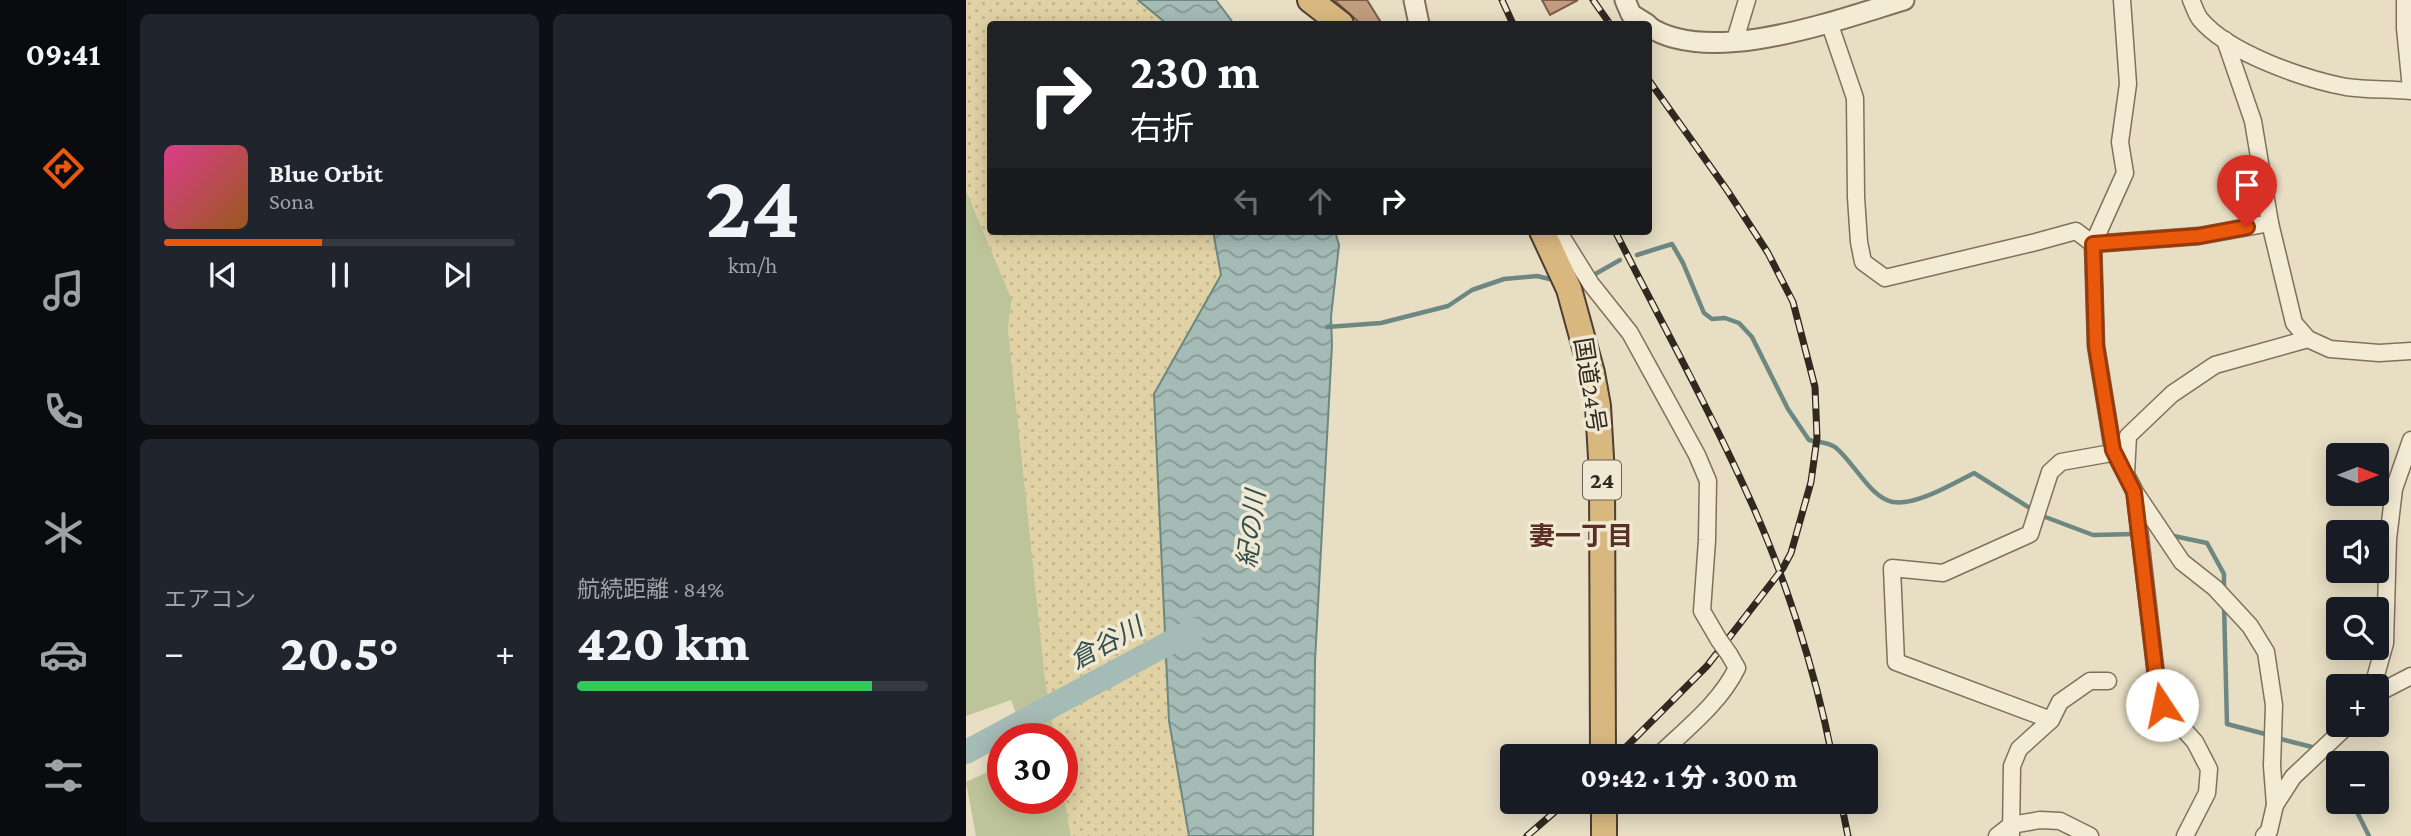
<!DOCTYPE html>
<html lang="ja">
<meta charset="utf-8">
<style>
:root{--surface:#171b24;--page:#20242c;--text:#f1f3f6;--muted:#9ea1a6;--line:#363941;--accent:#ea580c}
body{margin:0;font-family:"Crimson Pro","Noto Sans JP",serif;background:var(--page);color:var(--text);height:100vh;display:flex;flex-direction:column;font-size:26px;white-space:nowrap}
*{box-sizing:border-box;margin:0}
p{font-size:23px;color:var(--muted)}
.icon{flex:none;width:38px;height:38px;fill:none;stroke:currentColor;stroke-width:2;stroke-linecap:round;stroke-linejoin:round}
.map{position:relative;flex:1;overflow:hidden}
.details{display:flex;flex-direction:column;gap:14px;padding:14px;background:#0d0f14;width:840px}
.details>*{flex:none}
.hud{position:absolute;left:21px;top:21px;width:665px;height:214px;border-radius:7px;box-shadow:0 4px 18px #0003;background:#202124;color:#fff;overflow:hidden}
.needle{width:46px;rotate:90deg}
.controls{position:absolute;left:1360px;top:443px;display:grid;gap:14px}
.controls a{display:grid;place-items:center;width:63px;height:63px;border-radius:7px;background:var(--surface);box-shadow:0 4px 18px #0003;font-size:35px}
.speed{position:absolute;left:21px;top:723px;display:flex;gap:14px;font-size:35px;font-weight:700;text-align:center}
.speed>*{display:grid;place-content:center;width:91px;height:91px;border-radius:50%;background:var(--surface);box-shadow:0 4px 18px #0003;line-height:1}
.speed .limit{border:10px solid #d22;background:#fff;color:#111}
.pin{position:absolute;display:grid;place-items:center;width:60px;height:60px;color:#fff;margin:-72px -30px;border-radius:50% 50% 50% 0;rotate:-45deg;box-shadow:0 0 7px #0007}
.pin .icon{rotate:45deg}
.me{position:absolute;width:77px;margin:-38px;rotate:349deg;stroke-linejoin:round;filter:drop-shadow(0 0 5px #0008)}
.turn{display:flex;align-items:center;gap:24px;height:147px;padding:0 28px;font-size:32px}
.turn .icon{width:91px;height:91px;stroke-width:2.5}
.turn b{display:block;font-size:49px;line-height:60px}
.lanes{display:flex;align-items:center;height:66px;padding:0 28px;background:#0003;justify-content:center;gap:35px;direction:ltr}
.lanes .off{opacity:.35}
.big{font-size:52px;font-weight:800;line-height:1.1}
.details .card{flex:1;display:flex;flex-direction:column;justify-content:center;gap:10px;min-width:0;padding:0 24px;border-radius:10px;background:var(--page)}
.details .dial{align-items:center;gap:0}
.dial b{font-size:91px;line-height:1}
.song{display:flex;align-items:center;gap:21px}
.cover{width:84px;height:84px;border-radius:10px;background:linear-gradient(135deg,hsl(330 70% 55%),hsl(30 70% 35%))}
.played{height:7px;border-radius:4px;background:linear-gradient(90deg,var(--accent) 45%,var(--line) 45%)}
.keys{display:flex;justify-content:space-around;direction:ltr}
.heat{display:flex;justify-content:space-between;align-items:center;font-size:38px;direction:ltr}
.charge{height:10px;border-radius:5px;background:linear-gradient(90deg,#34c759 84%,var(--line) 0)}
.details .tiles{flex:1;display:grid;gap:14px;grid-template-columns:repeat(2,1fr)}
.trip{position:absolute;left:534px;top:744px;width:378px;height:70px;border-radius:7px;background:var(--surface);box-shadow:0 4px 18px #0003;font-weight:800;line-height:70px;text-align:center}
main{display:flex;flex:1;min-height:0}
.tab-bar{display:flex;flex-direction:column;width:126px;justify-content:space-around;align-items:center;background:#090b0e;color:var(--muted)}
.tab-bar .icon{width:49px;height:49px}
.tab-bar .on{color:var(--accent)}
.tab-bar b{font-size:32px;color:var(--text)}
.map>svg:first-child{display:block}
</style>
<main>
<nav class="tab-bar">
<b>09:41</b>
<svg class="icon on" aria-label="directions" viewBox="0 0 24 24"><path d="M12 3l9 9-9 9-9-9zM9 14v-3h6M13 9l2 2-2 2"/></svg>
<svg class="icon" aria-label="music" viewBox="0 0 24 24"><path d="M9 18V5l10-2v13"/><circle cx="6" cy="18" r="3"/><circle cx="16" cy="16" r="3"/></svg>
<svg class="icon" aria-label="phone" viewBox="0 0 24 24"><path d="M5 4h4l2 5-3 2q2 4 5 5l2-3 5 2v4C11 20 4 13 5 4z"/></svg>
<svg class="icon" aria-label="climate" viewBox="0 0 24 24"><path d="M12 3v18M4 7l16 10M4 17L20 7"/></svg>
<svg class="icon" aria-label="car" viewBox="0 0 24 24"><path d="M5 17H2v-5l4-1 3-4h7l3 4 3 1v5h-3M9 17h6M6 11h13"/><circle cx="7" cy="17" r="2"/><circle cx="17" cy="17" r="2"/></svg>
<svg class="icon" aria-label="filters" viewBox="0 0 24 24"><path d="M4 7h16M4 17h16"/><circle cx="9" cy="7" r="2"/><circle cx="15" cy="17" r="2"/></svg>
</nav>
<section class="details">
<div class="tiles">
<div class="card">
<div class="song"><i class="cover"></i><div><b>Blue Orbit</b><p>Sona</p></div></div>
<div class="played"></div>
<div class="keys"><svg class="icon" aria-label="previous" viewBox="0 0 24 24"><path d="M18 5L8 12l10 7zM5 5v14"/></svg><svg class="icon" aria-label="pause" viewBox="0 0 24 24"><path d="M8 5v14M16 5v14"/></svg><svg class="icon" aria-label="next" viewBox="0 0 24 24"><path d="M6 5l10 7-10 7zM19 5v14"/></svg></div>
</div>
<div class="card dial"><b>24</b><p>km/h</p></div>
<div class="card"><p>エアコン</p>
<div class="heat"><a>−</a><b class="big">20.5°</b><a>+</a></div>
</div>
<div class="card"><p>航続距離 · 84%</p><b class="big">420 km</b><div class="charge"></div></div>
</div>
</section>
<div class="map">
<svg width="1445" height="836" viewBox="0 0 1445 836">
<defs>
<pattern id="sand-dots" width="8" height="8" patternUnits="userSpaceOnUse" patternTransform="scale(1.75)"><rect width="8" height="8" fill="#e0d2a4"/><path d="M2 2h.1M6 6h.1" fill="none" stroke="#c1b48d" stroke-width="1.8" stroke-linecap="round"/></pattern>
<pattern id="water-waves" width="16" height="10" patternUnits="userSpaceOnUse" patternTransform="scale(1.75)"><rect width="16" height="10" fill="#a5bbb5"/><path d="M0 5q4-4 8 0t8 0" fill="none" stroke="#879893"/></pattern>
</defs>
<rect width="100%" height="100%" fill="#e7dec4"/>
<g fill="#bec499">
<polygon points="0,190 46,300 42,328 79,677 89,738 59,738 45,700 0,716"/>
<polygon points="37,765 37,798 96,798 96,784 105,836 10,836 0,782"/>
</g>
<polygon fill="url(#sand-dots)" points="0,0 172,0 201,24 24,24 24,231 247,231 255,275 188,394 203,721 223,836 105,836 96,784 96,738 89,738 79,677 42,328 46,300 0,190"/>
<g fill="url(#water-waves)" stroke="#6d8882" stroke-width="2">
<polygon points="172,0 250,0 268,24 201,24"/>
<polygon points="247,231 369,231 373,245 365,317 366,345 349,661 347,836 223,836 203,721 188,394 255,275"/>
</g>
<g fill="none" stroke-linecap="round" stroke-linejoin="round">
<g stroke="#6d8882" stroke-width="4.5">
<path d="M671 255 706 244 717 263 738 313 746 319 759 318 773 323 786 337 822 409 843 440C851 442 862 442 869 447 887 461 905 499 927 502 950 506 988 483 1008 473L1067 510"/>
<polyline points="624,277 654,260"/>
<polyline points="361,327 415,323 482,306 506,290 538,279 571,276 588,280"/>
<polyline points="1074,515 1127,535 1170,534"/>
<polyline points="1203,535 1241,543 1258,574 1258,592"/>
<polyline points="1258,604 1261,724 1303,735"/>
<polyline points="1311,738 1350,748"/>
<polyline points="1358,751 1372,766"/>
<polyline points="1386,802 1403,836"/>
</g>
<polyline stroke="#a5bbb5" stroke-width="24" points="0,752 227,630"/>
</g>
<g fill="#c19c7e" stroke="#7c5c46" stroke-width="2">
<polygon points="368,0 401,0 416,24 395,24"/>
<polygon points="576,0 612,0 584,15"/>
</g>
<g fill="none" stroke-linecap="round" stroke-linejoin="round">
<defs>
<g id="minor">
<path d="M1225 0C1228 6 1230 14 1234 19 1262 53 1338 79 1380 87 1401 90 1424 89 1445 91"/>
<polyline points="1439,0 1439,28 1445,89"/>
<polyline points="863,22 889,98 890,197 893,242 897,262 919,278 1070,242 1110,231 1127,244 1233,236 1304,223"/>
<polyline points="769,40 781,0"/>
<polyline points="1259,40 1287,121 1304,223 1328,323 1342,339 1364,349 1413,353 1445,351"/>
<polyline points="592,231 625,284 664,333 731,455 742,481 741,540 736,611 753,640"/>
<polyline points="1147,450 1130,346 1127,244 1159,173 1154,142 1162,84 1156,0"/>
<polyline points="1160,473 1162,436 1206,394 1249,365 1342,339"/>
<polyline points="1169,494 1191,684 1196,705 1229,742 1243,769 1241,793 1219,836"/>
<polyline points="1407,686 1419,643 1422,539 1428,489 1445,440"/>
<polyline points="1410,694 1445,676"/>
<polyline points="1085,720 930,662 926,568 977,573 1064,534 1084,472 1095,462 1140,454 1147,450 1169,492 1216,562 1249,588 1284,626 1300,652 1308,705 1306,766 1309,805 1303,831 1298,836"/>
<path d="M692 756C720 729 754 703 771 668L763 654"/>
<polyline points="1309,805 1327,777 1383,724"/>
<polyline points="1031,836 1045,825 1074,820 1094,821 1124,836"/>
<polyline points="1045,836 1046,766 1053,749 1085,720 1094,702 1124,681 1142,681"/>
</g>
<g id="tertiary">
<polyline points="448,0 453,24"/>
<polyline points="659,0 665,14 681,24"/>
<path d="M682 26C743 68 874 19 938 0"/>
</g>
<g id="trunk">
<polyline points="344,0 375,24"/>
<polyline points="576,231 603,289 626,373 632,406 636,475 637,756"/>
<polyline points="638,836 638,802"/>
</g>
</defs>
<use href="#minor" stroke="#80705c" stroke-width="19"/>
<use href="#tertiary" stroke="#80705c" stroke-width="23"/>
<use href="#trunk" stroke="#4e3f30" stroke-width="28"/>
<use href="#minor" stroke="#f4ebd5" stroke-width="16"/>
<use href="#tertiary" stroke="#f4ebd5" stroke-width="19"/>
<use href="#trunk" stroke="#d9b880" stroke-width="24"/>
<defs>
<g id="rail">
<polyline points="536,0 547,24"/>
<polyline points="627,0 644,24"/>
<path d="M649 231C693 318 741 404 781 493 818 573 849 669 866 756"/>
<polyline points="651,756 741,666 817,568 825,553 845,482 851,438 849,387 827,302 802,253 761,190 682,79"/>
<polyline points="875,802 882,836"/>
<polyline points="561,836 600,802"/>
</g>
</defs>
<use href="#rail" stroke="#31281f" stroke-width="7"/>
<use href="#rail" stroke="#f0e8d2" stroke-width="4.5" stroke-dasharray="13" stroke-linecap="butt"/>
<defs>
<polyline id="minor-bridge" points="753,640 763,654"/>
</defs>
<use href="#minor-bridge" stroke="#80705c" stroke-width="19" stroke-linecap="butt"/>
<use href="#minor-bridge" stroke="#f4ebd5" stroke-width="16"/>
</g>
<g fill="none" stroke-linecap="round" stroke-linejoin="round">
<defs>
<polyline id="route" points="1196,705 1191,684 1168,492 1147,450 1130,346 1127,244 1233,236 1281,227"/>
</defs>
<use href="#route" stroke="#983908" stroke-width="18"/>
<use href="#route" stroke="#ea580c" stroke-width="12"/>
</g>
<g text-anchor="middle" stroke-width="7" stroke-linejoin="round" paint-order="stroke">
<rect fill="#f0e8d2" stroke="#6a6255" stroke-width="2" x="617" y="460.5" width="38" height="39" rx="5"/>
<g font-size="23" font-weight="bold" fill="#31281f">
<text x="636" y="488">24</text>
</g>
<g font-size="24" fill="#31281f" stroke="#f0e8d2">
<text transform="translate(624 385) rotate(81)" y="8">国道24号</text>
</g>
<g font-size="26" font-style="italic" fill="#304f4e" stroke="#f0e8d2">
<text transform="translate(285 529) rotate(-83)" y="9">紀の川</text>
<text transform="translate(140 643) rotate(-28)" y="9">倉谷川</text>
</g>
<g font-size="26" font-weight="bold" fill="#583024" stroke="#f0e8d2">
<text x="615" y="545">妻一丁目</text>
</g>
</g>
</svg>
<div class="controls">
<a><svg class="needle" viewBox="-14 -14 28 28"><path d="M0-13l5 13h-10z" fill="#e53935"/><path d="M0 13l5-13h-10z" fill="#9ea1a6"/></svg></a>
<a><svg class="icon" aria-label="sound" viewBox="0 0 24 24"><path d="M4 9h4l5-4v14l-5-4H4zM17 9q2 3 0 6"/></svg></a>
<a><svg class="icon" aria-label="search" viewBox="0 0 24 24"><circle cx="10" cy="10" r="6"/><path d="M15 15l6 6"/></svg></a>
<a>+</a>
<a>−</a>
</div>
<div class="speed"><div class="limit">30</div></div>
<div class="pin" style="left:1281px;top:227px;background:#d93025"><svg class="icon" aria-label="arrive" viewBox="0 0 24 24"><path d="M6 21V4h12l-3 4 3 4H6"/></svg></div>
<svg class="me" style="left:1196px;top:705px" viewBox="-20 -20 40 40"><circle r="19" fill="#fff"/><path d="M0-13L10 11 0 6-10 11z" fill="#ea580c"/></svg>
<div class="trip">09:42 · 1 分 · 300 m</div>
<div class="hud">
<div class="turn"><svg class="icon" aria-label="right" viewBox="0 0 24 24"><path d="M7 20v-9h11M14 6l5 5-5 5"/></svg><div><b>230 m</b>右折</div></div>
<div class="lanes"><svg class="icon off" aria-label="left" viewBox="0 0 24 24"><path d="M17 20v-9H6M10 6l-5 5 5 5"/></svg><svg class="icon off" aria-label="ahead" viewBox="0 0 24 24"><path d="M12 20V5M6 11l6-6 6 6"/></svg><svg class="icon" aria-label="right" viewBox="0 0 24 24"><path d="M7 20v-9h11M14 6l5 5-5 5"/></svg></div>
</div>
</div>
</main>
